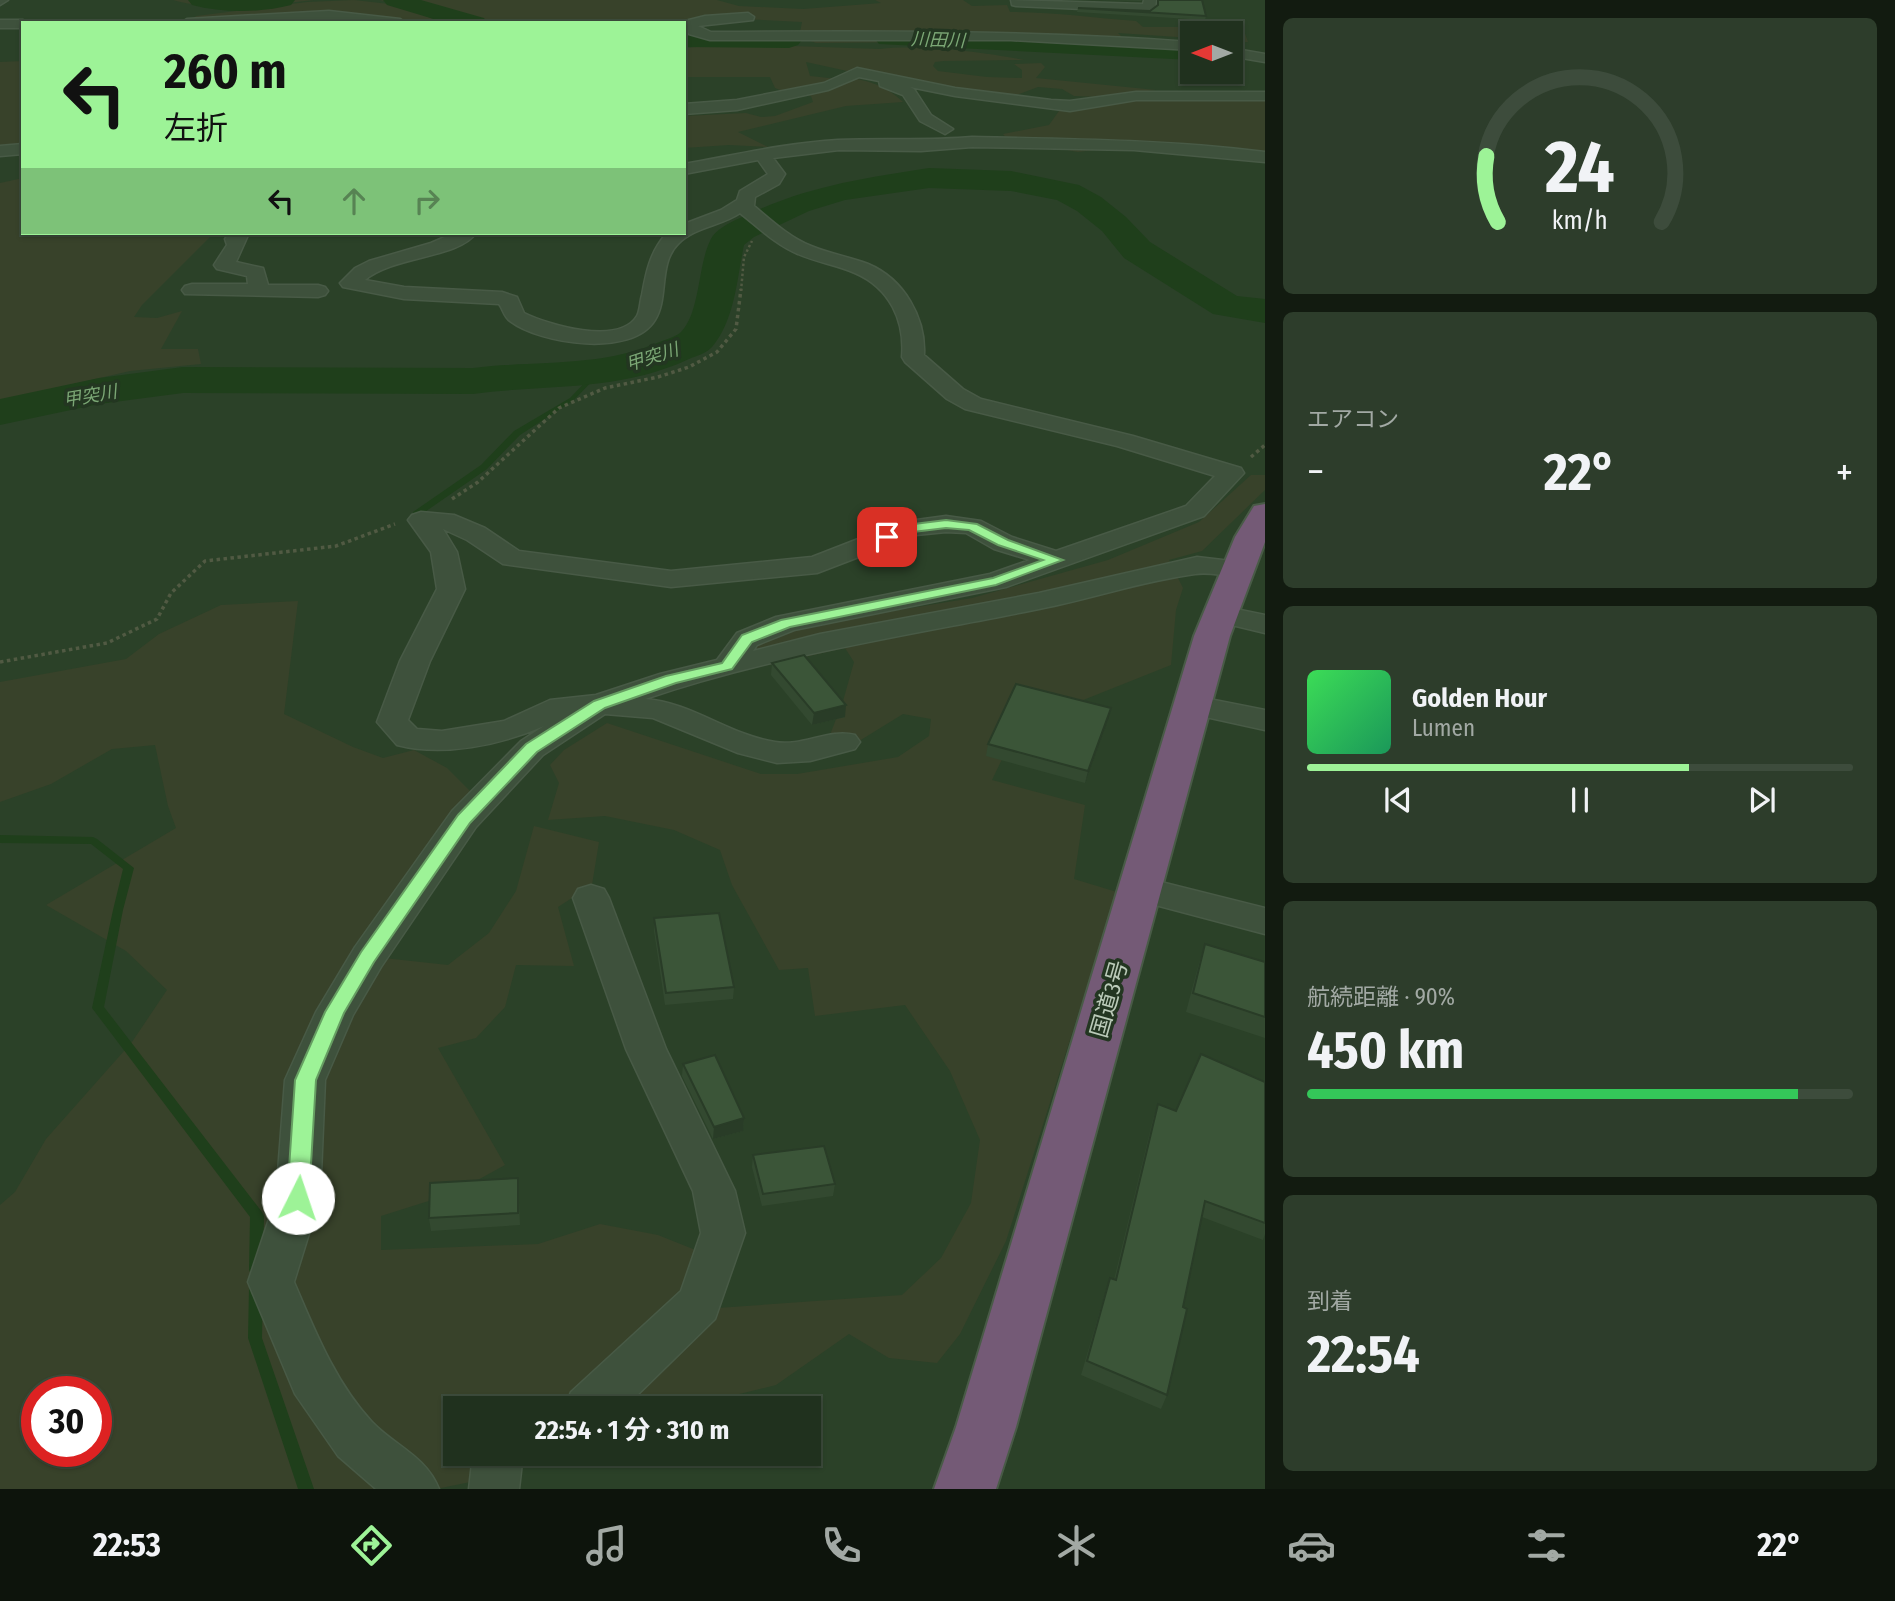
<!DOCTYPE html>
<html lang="ja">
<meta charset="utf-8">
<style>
:root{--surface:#20311e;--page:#2d3d2b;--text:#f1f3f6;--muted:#a2a9a4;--line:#3d4c3c;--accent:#9df397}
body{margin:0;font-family:"Fira Sans Condensed","Noto Sans JP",sans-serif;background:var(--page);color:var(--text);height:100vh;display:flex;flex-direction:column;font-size:26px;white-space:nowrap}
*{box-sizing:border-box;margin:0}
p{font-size:23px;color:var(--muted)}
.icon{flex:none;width:38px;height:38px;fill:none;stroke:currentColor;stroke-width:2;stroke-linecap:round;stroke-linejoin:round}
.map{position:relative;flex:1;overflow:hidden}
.side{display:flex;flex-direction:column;gap:18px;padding:18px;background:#121b10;width:630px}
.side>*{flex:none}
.guide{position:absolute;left:21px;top:21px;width:665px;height:214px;border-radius:0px;box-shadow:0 2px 5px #0004,0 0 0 2px var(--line);background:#9df397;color:#111;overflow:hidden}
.needle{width:46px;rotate:270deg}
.tools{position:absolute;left:1180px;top:21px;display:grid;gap:14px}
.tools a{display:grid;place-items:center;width:63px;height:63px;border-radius:0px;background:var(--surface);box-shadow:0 2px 5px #0004,0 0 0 2px var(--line);font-size:35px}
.speed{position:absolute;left:21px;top:1376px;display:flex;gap:14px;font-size:35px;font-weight:700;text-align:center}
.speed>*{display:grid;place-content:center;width:91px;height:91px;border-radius:50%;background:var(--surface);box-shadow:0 2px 5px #0004,0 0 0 2px var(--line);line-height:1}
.speed .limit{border:10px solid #d22;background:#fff;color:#111}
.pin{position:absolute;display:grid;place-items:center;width:60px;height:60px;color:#fff;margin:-30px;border-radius:14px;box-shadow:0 4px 10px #0006}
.me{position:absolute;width:77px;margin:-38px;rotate:4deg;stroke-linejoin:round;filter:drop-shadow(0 0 5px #0008)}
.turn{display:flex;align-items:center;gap:24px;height:147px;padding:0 28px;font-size:32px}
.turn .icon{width:91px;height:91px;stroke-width:2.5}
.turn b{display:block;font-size:49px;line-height:60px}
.lanes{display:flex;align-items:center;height:66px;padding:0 28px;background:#0003;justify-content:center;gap:35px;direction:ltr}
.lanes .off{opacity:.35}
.big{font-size:52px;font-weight:700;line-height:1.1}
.side .widget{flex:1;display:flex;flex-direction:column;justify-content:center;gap:10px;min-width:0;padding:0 24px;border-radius:10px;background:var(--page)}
.side .dial{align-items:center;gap:0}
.dial svg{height:182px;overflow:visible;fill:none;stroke:var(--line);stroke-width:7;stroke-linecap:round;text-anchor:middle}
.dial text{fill:var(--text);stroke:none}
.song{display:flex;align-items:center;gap:21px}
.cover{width:84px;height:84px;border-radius:10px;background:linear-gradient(135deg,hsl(130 70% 55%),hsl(150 70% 35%))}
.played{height:7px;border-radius:4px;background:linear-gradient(90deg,var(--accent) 70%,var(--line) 70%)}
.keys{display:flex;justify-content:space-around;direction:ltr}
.heat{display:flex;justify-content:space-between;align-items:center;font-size:38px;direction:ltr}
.charge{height:10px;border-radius:5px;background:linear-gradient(90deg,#34c759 90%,var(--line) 0)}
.trip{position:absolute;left:443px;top:1396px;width:378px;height:70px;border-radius:0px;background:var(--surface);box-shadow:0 2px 5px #0004,0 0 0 2px var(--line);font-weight:700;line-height:70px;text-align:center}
.tabs{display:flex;height:112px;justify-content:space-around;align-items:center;background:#0d140c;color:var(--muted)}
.tabs .icon{width:49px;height:49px}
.tabs .on{color:var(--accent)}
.tabs b{font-size:32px;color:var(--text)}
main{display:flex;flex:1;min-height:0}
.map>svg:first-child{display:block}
</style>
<main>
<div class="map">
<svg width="1265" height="1489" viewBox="0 0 1265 1489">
<rect width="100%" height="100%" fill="#2b4128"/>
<g fill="#38422a" fill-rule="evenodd">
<path d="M173 0H314C263 5 224 14 173 0Z"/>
<polygon points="354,0 398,5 443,23 379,23 298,14 227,23 189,23 196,16 307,2"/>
<path d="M380 0H717L739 6 803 9 881 3 875 0H963L972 6 1007 5 1010 12C1053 12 1094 18 1136 21L1143 27H1195L1221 31 1217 24 1241 22 1248 42 1230 43V33H1192V38L1118 33 1136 51 917 42 816 43 799 37 802 22 744 19 692 25 701 42H684V23H462Z"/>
<path d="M732 44 880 49C919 44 985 52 1024 60L944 61 935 62 933 66 938 71 987 77 1022 78V70L1014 64 1041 63 1045 67 1036 78 1156 90 1100 97 1074 96 1062 89 1038 87 1003 100 962 96 806 62 810 76 838 79 785 92 775 88 770 77H684V48Z"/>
<polygon points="23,61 23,151 0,152 0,62"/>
<path d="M852 78C873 82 887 87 903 102L846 106 738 132 768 147 729 145 684 148V116L746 113 761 117 775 116 813 102 811 96 792 93Z"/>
<polygon points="1192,91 1265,99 1265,158 1136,145 1078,152 1007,139 1003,134 1049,125 1059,111"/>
<polygon points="23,178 23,233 214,233 142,305 134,317 157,318 182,311 161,349 198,349 201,364 130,371 0,401 0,183"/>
<path d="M1251 475H1265V490L1202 551 1169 560 1183 588 1176 610 1171 665 1018 726 992 780 1085 805 1074 879 1117 892 1006 1241 960 1334 937 1363 889 1358 849 1334 776 1385 702 1403H618L608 1409H455V1454H531L490 1478 436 1489H0V1205L15 1192 46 1139 132 1042 167 990 126 951 46 905 176 828 168 806 155 745 112 749 51 784 0 802V682L126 659 159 634 221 605 298 601 284 714 353 747 383 758 414 750 447 768 474 795 354 946 384 958 448 965 489 933 516 891 534 826 599 842 592 885 558 907 574 966 516 965 505 1007 476 1038 438 1048 505 1165 454 1193 381 1216V1250L538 1244 600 1224 658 1235 698 1251 703 1309 902 1295 941 1258 971 1203 980 1140 950 1071 905 1005 815 1016 808 968 779 970 732 885 720 850 674 830 605 816 548 820 559 783 550 765 564 750 607 723 761 774H797L898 757 929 736 931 719 903 714 851 746 828 740 843 701 854 662 845 648 751 669 723 657 761 638 832 621 972 598 1108 560 1199 522ZM37 1391H96V1451H37Z"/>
</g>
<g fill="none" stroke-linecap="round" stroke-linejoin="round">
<g fill="#1f3f1b" fill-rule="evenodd">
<polygon points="595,372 600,373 574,400 520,435 487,469 419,516 413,516 413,512 481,465 514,431 570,398"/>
<polygon points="0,835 93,837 97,839 134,868 123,910 104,1007 262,1212 264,1216 263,1270 261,1274 256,1276 251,1274 249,1270 250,1217 92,1008 113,910 123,869 91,844 0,843"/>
<polygon points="256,1282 261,1284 263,1288 262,1338 314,1489 298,1489 248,1338 249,1288 251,1284"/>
</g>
<g fill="#1f3f1b" fill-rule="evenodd">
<path d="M188 0H295L291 5C260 13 223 13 192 5Z"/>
<polygon points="383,0 421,0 484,18 487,23 447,23 387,5"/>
<polygon points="684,31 789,32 798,35 802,40 798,45 789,48 684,47"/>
<polygon points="888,31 987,32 1192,44 1192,60 879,44 875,39 879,34"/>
<path d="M929 168 1011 171 1079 185 1101 197 1126 217 1150 242 1237 296 1265 299V323L1213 314 1124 258 1102 231 1077 211 1057 200 1011 191 929 188 845 200 809 211 754 237 744 245C737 278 735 320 712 347 707 353 696 356 689 359 619 392 547 384 473 394L183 393 99 404 0 425V399L99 378 183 367 473 368C537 360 602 368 662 341 668 339 677 336 681 332 700 313 698 265 710 241 716 227 736 220 749 214 809 186 864 178 929 168Z"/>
</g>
<defs>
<g id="street">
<polygon points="0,0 8,0 0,5"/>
<polygon points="1011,0 1143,4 1144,0 1156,0 1155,8 1149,12 1016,6 1012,5"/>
<polygon points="329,11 400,19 406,23 363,23 329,19 181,23 187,19"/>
<path d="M748 13 754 17 753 20 698 26 711 32C871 31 1032 30 1192 42V50L1011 40H710L689 34 684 25 685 21 705 16Z"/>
<polygon points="0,20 23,20 29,23 23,23 23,28 0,28"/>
<polygon points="1230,48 1265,54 1265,62 1230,56"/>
<polygon points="857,68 955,88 1051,100 1070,101 1136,92 1265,92 1265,100 1136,100 1070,111 955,96 910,87 914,89 931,115 953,129 945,134 920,121 903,95 880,86 879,81 859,77 828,90 737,110 684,114 684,104 737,100 824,83"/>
<path d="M972 137C1070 139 1167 140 1265 152V162L1134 150 972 147 921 151 839 150 773 158 785 174 779 184 755 197 754 206C772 221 789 237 811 246 830 254 850 257 868 264 904 279 926 318 924 355L963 389 981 399 1133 436 1241 468 1244 473 1204 516 1006 587 794 630 757 645 753 651 820 634 1039 593 1197 557 1248 563 1252 569 1248 575C1230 579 1213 571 1195 574 1141 581 1088 600 1034 610 904 636 771 656 645 699 691 702 729 735 775 742 802 747 829 728 855 735L860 742 855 749 810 761 777 763 738 753 653 718 605 714 543 755 476 827 381 967 353 1015 325 1080 320 1198 294 1282C315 1331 335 1382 372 1422 395 1446 426 1456 439 1489H376L338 1456 295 1394 248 1282 276 1198 285 1080 316 1012 355 947 452 811 521 741 544 726C500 745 444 757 397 745L377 722 400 661 437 589 431 552 408 520 412 515 421 512 454 515 485 528 519 551 671 571 812 557 902 522 946 516 981 521 1012 537 1056 551 1186 506 1215 476 1117 446 965 409 947 399 905 362 902 357C905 321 890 288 855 273 837 265 816 262 798 254 776 245 759 228 740 213 721 226 694 227 678 244 658 264 669 298 655 320 632 358 540 344 510 321 504 317 503 309 499 304L404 299 343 287 340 283 355 268 369 261 431 243 454 233H476C459 258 393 256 365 280L404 287 502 292 517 297 524 313C548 325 619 346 637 316 640 311 640 301 642 295 646 272 650 253 665 235L669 233H684V224L721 210 737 200 740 191 768 174 758 160 684 174V164C735 155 786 143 838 140 883 138 927 141 972 137ZM443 529 467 540 503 564 671 587 817 573 916 535 946 532 966 533 994 549 1030 560 990 574 776 617 737 633 717 660 660 674 596 695 550 700 504 721 442 731 417 729 408 720 430 661 465 589 457 552Z"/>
<polygon points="23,144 23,154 0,156 0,146"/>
<polygon points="230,233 249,233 236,262 263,268 268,285 318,285 325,287 328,291 325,295 318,297 185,294 182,290 185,286 192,284 248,284 247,276 217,269 214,265 227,245 225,239"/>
<polygon points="1221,606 1265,615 1265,633 1211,620 1207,614 1211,608"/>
<polygon points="1194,696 1265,710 1265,730 1183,712 1179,705 1183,698"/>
<polygon points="1141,877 1265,908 1265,934 1129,898 1123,889 1129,880"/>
<polygon points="591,885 604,889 609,898 666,1049 735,1191 745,1233 715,1319 623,1409 564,1409 571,1392 681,1291 701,1233 693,1191 626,1049 573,898 578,889"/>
<polygon points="473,1454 523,1454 519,1489 469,1489"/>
</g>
<polygon id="highway" points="1265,504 1265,542 1230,636 1016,1427 996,1489 934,1489 956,1427 1194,636 1235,537 1254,506"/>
</defs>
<use href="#street" stroke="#485a46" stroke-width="3"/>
<use href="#highway" stroke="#495b47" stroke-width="4"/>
<polyline stroke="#515a43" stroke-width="2.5" stroke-dasharray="2.5 2.5" stroke-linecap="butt" points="741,291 744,257 752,241"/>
<g stroke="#515a43" stroke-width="3.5" stroke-dasharray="3.5 3.5" stroke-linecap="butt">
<polyline points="1251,457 1265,445"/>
<polyline points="452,499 478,482 559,408 605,388 658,377 689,367 717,352 736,329 741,289"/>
<polyline points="0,662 107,643 157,619 171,593 205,561 336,546 395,524"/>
</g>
<use href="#street" fill="#3e513c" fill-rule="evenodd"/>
<use href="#highway" fill="#745a76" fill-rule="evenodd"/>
</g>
<g fill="#334930">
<polygon points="1098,0 1142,0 1141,1"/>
<polygon points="1158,0 1202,0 1206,16 1205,20 1077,12 1078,8 1150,11 1158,5"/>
<polygon points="772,663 845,717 812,725 771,675"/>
<polygon points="1108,720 1085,783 986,756 988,744"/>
<polygon points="654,918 734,987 733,999 665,1005 654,931"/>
<polygon points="1205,944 1265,962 1265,1038 1186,1012 1199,963"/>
<polygon points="683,1064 744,1118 743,1131 713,1139 682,1076"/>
<polygon points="1265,1082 1265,1234 1263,1240 1202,1217 1183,1307 1167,1395 1161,1409 1081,1375 1105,1293 1110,1278 1114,1280 1153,1119 1158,1104 1176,1111"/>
<polygon points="753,1155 835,1184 833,1196 762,1206 752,1167"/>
<polygon points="518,1178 520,1225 431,1231 429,1218"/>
</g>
<g fill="#293c27">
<polygon points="846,705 845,717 812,725 814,713"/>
<polygon points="1111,708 1108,720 1085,783 1088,771"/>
<polygon points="744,1118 743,1131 713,1139 714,1127"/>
</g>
<g fill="#3b5538" stroke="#293c27" stroke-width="2">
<polygon points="1158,0 1202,0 1206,16 1078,8 1150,11 1158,5"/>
<polygon points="804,655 846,705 814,713 772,663"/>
<polygon points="1016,684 1111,708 1088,771 988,744"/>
<polygon points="719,913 734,987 666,993 654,918"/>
<polygon points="1205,944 1265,962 1265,1017 1193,993"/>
<polygon points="1201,1054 1265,1082 1265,1223 1205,1201 1183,1307 1187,1309 1167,1395 1087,1361 1110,1278 1116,1280 1158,1104 1176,1111"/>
<polygon points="715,1055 744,1118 714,1127 683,1064"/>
<polygon points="824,1146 835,1184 763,1194 753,1155"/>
<polygon points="518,1178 518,1213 429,1218 430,1183"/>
</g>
<polygon fill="#9df397" stroke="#669e62" stroke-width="2" points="946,520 977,524 1008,540 1063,560 996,585 790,627 752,642 732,669 676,683 605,708 537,752 470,823 374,962 344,1013 316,1080 309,1198 306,1204 298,1207 290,1204 287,1198 295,1080 325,1012 361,952 458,815 526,744 594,701 666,676 722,663 742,635 781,620 993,578 1043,560 998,545 969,530 946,528 913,532 887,541 881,537 906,525"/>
<g text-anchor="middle" stroke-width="7" stroke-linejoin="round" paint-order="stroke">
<g font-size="18" font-style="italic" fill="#7ba775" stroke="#233621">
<text transform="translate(938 40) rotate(2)" y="6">川田川</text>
<text transform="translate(652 357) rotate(-18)" y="6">甲突川</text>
<text transform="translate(90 396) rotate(-10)" y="6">甲突川</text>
</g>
<g font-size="23" fill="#bbcbb9" stroke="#233621">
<text transform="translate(1109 999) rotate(-74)" y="8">国道3号</text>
</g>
</g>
</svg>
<div class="tools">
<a><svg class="needle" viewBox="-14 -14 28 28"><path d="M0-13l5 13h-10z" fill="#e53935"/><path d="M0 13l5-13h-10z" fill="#a2a9a4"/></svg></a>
</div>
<div class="speed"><div class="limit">30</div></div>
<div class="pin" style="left:887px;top:537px;background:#d93025"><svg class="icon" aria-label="arrive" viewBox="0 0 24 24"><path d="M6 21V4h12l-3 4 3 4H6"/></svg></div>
<svg class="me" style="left:298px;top:1198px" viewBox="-20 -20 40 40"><circle r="19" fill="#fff"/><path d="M0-13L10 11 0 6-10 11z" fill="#9df397"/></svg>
<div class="trip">22:54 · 1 分 · 310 m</div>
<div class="guide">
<div class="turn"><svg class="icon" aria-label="left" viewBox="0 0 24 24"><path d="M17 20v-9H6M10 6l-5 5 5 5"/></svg><div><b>260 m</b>左折</div></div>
<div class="lanes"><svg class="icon" aria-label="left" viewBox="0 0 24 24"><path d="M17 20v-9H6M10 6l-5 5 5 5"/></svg><svg class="icon off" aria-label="ahead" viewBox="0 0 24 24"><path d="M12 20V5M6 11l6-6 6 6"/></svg><svg class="icon off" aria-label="right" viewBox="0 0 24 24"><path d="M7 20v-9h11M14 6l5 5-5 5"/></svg></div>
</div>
</div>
<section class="side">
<div class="widget dial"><svg viewBox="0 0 100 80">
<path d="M14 69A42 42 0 1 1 86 69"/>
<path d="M14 69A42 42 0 0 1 9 40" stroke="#9df397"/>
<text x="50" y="56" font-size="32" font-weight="700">24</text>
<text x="50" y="72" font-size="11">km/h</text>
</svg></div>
<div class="widget"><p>エアコン</p>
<div class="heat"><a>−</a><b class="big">22°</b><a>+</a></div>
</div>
<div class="widget">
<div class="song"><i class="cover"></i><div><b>Golden Hour</b><p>Lumen</p></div></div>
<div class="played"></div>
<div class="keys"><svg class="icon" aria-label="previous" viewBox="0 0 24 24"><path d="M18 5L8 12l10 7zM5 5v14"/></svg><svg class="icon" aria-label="pause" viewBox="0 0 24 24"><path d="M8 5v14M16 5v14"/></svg><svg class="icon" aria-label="next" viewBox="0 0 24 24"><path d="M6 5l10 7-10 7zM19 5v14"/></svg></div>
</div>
<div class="widget"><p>航続距離 · 90%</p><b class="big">450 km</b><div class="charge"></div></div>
<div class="widget"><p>到着</p><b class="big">22:54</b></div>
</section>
</main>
<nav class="tabs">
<b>22:53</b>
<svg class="icon on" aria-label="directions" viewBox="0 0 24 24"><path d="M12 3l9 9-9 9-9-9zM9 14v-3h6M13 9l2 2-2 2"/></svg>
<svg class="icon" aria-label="music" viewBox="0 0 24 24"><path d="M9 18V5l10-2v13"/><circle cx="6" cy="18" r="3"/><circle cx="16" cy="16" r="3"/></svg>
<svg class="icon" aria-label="phone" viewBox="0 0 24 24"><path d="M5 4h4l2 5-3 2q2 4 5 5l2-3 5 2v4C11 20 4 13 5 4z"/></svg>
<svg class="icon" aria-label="climate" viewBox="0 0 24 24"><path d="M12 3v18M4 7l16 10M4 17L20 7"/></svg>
<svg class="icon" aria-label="car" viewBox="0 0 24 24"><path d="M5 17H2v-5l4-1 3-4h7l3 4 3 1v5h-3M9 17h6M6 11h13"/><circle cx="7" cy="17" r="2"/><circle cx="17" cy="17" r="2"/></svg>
<svg class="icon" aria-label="filters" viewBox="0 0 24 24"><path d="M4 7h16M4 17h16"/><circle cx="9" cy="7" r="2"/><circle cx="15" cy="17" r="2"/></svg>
<b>22°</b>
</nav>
